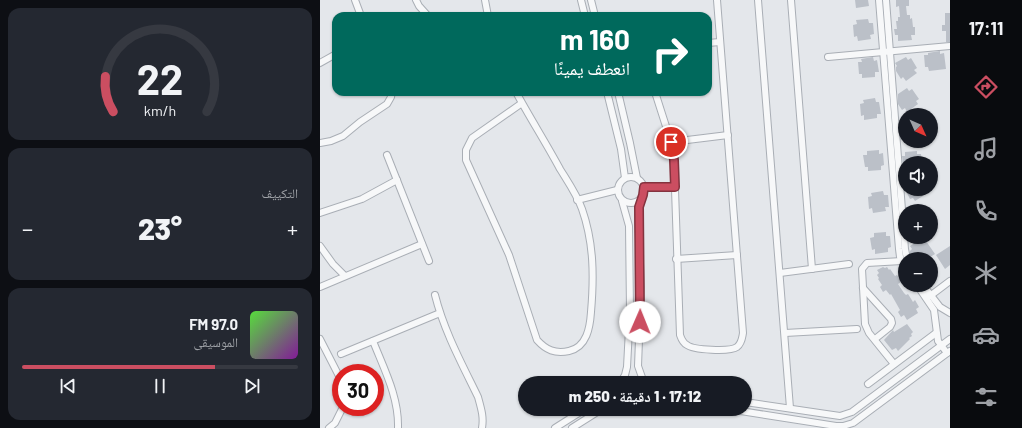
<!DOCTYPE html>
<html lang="ar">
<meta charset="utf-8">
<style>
:root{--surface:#171b24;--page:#242831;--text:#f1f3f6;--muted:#9ea1a6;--line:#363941;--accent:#cb4e61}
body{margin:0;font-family:Barlow,"Noto Naskh Arabic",sans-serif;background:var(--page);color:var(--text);direction:rtl;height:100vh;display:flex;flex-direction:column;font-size:15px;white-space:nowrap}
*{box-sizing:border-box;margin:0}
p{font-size:13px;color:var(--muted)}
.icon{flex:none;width:22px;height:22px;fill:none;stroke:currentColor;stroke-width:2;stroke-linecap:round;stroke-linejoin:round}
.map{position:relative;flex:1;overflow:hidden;direction:ltr}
.details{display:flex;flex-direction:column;gap:8px;padding:8px;background:#0d0f14;width:320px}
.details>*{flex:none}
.guide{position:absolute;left:12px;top:12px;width:380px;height:84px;border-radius:12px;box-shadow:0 1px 3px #0004;direction:rtl;background:#00695c;color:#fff;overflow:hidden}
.needle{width:26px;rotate:135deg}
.fabs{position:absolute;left:578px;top:108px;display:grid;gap:8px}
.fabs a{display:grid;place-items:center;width:40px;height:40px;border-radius:50%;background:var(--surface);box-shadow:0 1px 3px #0004;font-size:20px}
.speed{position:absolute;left:12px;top:364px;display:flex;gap:8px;font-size:20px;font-weight:700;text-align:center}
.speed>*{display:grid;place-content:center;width:52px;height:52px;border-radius:50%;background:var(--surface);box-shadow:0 1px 3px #0004;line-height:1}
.speed .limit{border:6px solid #d22;background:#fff;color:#111}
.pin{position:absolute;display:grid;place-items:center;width:34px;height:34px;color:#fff;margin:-17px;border:2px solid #fff;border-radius:50%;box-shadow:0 1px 4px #0007}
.me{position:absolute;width:44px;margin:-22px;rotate:1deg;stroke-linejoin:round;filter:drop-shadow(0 0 3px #0008)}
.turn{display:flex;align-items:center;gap:14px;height:84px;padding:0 16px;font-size:18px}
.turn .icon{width:52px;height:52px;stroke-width:2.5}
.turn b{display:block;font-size:28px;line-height:34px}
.big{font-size:30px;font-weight:800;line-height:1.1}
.details .tile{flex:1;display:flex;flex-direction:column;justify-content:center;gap:6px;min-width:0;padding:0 14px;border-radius:12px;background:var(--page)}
.details .dial{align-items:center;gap:0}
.dial svg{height:104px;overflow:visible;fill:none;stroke:var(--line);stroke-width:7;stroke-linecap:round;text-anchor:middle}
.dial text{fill:var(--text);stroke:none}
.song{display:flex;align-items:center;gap:12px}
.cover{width:48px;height:48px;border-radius:6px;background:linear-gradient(135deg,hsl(110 70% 55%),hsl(290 70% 35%))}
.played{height:4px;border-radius:2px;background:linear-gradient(90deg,var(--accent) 70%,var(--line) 70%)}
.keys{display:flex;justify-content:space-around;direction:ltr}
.heat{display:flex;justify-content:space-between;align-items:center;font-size:22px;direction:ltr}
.trip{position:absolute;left:198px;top:376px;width:234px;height:40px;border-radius:20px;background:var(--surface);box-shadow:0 1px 3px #0004;font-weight:800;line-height:40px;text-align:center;direction:rtl}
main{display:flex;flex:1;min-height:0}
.dock{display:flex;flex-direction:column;width:72px;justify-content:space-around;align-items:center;background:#090b0e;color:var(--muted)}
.dock .icon{width:28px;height:28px}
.dock .current{color:var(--accent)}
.dock b{font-size:18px;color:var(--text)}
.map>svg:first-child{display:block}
</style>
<main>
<nav class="dock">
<b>17:11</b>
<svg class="icon current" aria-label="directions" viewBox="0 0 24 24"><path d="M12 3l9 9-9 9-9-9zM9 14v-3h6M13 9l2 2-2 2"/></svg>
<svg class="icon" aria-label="music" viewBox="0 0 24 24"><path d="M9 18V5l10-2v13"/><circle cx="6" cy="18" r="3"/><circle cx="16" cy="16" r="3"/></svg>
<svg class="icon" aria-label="phone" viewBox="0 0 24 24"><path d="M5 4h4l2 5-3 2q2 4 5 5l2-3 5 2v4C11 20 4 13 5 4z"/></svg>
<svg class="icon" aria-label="climate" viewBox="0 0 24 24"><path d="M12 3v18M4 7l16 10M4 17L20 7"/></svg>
<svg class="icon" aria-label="car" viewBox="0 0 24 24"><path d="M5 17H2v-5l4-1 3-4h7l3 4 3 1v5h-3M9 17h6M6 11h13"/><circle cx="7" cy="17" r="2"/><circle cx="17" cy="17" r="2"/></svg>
<svg class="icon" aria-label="filters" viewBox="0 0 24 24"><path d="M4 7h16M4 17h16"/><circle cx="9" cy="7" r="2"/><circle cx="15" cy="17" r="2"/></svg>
</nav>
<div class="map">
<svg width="630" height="428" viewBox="0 0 630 428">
<rect width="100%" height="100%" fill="#e4e7eb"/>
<g fill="#bbc0c8">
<polygon points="535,0 548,0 549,6 536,8"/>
<polygon points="576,0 589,0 589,6 586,6 587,15 590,15 590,19 592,18 593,27 595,27 595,35 591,35 592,40 578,41 578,35 575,35 574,29 577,29 576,21 578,21 578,17 580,17 579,6 576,7"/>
<polygon points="625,13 630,13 630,42 626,42 626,31 622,31 622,25 625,25"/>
<polygon points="548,19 549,23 553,23 554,34 550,35 551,39 538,41 537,36 534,37 533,25 537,24 536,20"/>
<polygon points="620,51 620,54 624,53 626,69 609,71 608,67 605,67 604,55 608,55 608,53"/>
<polygon points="553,57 554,61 557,60 559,72 555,72 555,77 542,78 542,74 539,74 538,62 542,62 541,59"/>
<polygon points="586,57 588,60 591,58 597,68 594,70 597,73 586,81 583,77 581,79 576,71 576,67 577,66 575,63"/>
<polygon points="587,88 589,91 592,89 599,99 596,101 598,104 587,112 585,108 582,110 578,104 578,94"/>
<polygon points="555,98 556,102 559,102 561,114 557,114 557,118 544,120 544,115 541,116 540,104 544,103 543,100"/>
<polygon points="585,121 585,142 581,136 580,125"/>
<polygon points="559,150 559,154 563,153 564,165 561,166 561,170 548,171 548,167 545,167 543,155 547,155 547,151"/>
<polygon points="597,151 597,154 601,154 602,163 583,163 582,156 585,156 585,152"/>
<polygon points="585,189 603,189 606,194 595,201 593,198 590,199"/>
<polygon points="563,191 564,195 568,195 569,207 565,207 566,211 553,213 552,208 549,209 548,197 552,196 551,193"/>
<polygon points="566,232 566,236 570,236 571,247 568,248 568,252 555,254 555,249 552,250 550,238 554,237 554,233"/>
<polygon points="601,239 603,243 606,241 615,254 607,259 594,259 590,253 590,251 592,249 590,246"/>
<polygon points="630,246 630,265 625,269 616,255"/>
<polygon points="563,267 565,268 567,267 569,270 570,269 575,276 577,275 581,282 578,284 584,293 586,295 588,294 593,302 595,300 599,307 596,309 598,313 587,320 584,315 581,317 578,312 580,310 571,294 570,295 566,290 563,292 560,287 562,285 558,279 559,278 557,275 559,273 557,270"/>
<polygon points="587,324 593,332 591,334 592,336 589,338 590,339 578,351 576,348 572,350 564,340 573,330 574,332"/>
</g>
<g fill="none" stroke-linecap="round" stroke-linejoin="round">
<defs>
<g id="street">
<polyline points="35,0 41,16"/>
<polyline points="96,0 99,6 108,16"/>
<polyline points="165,0 168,16"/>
<polyline points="261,0 265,16"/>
<polyline points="271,0 275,16"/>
<polyline points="438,0 470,408"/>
<polyline points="471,0 492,269"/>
<polyline points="559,0 579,249 580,257 585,268"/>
<polyline points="566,0 585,249 587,259"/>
<polyline points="388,43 400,42"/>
<polyline points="508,57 630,46"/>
<polyline points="0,63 16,54"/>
<path d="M196 92C210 118 226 143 240 169 248 182 257 195 262 209 274 243 274 277 271 312 270 327 267 347 249 351 235 354 226 350 217 340L189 255 146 160V150L152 138 202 103"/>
<polyline points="287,92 301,149 305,178"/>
<polyline points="298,92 310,143 317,178"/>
<path d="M335 92 351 142 354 160 360 335C361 338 363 343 367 345 373 350 410 352 417 347 422 343 422 338 423 333L397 0"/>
<polyline points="351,142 408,135"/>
<polyline points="0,143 11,141 23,136 40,122 67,104 71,97 72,92"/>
<polyline points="67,155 109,261"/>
<circle cx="311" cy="190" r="13"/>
<polyline points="324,187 355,187"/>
<polyline points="321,199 318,215 321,287 318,366 324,383"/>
<polyline points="257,200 297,190"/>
<polyline points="0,213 42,199 77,180"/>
<polyline points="0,246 13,264 25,276"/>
<polyline points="356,259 417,255"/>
<polyline points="460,273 529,264"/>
<polyline points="597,285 614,310 618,341 627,353"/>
<polyline points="603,285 620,307 630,313"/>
<polyline points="0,287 102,244"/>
<polyline points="543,288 571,319 572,323 570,327 555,339"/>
<path d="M115 295C124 331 142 364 158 397 161 408 164 417 162 428"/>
<polyline points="610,296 630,281"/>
<polyline points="465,333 537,329"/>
<polyline points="0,339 21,380"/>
<path d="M53 341C64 369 79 397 78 428"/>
<polyline points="21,354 120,313"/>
<polyline points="574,364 549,333 545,324 542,269 547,263 582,261"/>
<polyline points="300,383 305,375 307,367 310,310 309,226 302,201"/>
<polyline points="548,384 616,333"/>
<polyline points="425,402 513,415 520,416 532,412 630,339"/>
<polyline points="408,409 516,426 523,426 533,423 630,351"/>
<polyline points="9,428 15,423 23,407"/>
<polyline points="235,428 265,409"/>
<polyline points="252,428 282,409"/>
</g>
</defs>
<use href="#street" stroke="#a9aeb5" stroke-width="8"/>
<use href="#street" stroke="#f7f8f9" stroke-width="6"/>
</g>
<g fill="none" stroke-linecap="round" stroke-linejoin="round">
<defs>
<polyline id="route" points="320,322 319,207 323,195 324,187 355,187 354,160 351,142"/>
</defs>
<use href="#route" stroke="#84333f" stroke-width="10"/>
<use href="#route" stroke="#cb4e61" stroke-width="7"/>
</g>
</svg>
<div class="fabs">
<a><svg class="needle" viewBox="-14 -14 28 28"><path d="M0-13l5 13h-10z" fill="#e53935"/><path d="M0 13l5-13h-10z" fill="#9ea1a6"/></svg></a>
<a><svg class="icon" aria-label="sound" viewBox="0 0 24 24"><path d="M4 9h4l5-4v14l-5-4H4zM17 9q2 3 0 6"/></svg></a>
<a>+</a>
<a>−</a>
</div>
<div class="speed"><div class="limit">30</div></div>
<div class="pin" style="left:351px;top:142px;background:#d93025"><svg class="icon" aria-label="arrive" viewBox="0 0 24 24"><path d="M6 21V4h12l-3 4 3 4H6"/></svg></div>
<svg class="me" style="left:320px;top:322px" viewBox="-20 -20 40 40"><circle r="19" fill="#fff"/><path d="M0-13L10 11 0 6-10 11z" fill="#cb4e61"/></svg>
<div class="trip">17:12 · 1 دقيقة · 250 m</div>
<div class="guide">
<div class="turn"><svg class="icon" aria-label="right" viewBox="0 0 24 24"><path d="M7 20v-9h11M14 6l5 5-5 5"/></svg><div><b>160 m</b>انعطف يمينًا</div></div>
</div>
</div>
<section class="details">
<div class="tile dial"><svg viewBox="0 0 100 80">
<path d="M14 69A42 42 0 1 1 86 69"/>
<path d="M14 69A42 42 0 0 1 8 42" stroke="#cb4e61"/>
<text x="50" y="56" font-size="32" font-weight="700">22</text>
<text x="50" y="72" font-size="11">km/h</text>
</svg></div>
<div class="tile"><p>التكييف</p>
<div class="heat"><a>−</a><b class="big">23°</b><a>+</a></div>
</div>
<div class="tile">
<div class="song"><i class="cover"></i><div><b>97.0 FM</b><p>الموسيقى</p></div></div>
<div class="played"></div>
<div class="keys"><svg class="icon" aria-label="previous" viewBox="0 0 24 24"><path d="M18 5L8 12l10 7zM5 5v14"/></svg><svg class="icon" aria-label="pause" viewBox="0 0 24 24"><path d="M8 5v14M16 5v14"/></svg><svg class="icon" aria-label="next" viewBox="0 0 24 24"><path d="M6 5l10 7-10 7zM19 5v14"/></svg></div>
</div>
</section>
</main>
